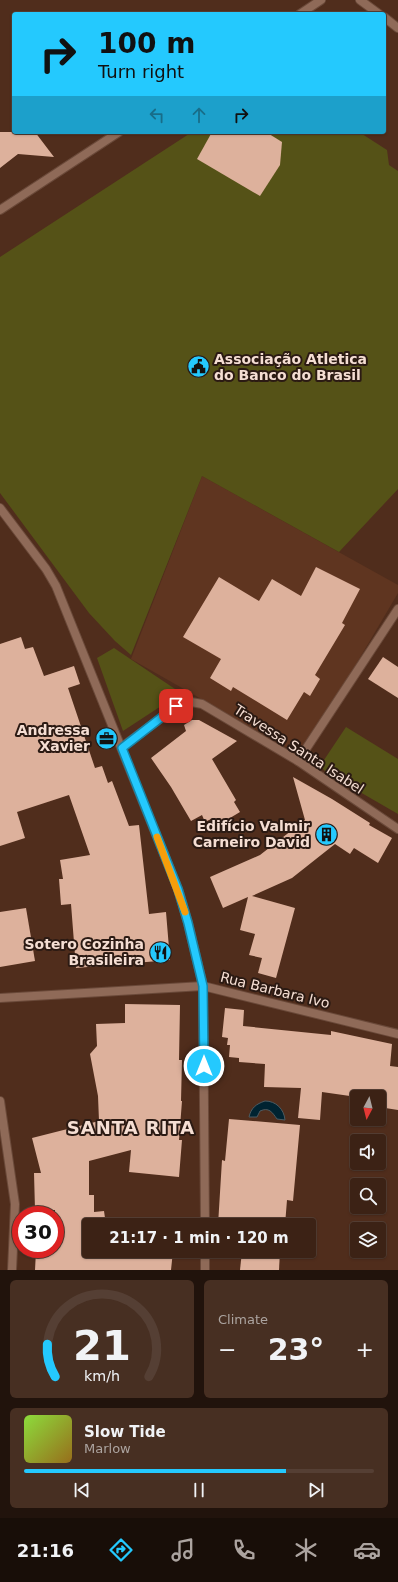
<!DOCTYPE html>
<meta charset="utf-8">
<style>
:root{--surface:#3c2215;--page:#472f22;--text:#f1f3f6;--muted:#aca4a0;--line:#553f34;--accent:#24c9fe}
body{margin:0;font-family:"DejaVu Sans",sans-serif;background:var(--page);color:var(--text);height:100vh;display:flex;flex-direction:column;font-size:15px;white-space:nowrap}
*{box-sizing:border-box;margin:0}
p{font-size:13px;color:var(--muted)}
.icon{flex:none;width:22px;height:22px;fill:none;stroke:currentColor;stroke-width:2;stroke-linecap:round;stroke-linejoin:round}
.map{position:relative;height:1270px;overflow:hidden}
.drawer{display:flex;flex-direction:column;gap:10px;padding:10px;background:#21130c;flex:1}
.drawer>*{flex:none}
.top-card{position:absolute;left:12px;top:12px;width:374px;height:122px;border-radius:4px;box-shadow:0 1px 3px #0004,0 0 0 1px var(--line);background:#24c9fe;color:#111;overflow:hidden}
.needle{width:26px;rotate:187deg}
.tools{position:absolute;left:350px;top:1090px;display:grid;gap:8px}
.tools a{display:grid;place-items:center;width:36px;height:36px;border-radius:4px;background:var(--surface);box-shadow:0 1px 3px #0004,0 0 0 1px var(--line);font-size:20px}
.speed{position:absolute;left:12px;top:1206px;display:flex;gap:8px;font-size:20px;font-weight:700;text-align:center}
.speed>*{display:grid;place-content:center;width:52px;height:52px;border-radius:50%;background:var(--surface);box-shadow:0 1px 3px #0004,0 0 0 1px var(--line);line-height:1}
.speed .limit{border:6px solid #d22;background:#fff;color:#111}
.pin{position:absolute;display:grid;place-items:center;width:34px;height:34px;color:#fff;margin:-17px;border-radius:8px;box-shadow:0 2px 6px #0006}
.me{position:absolute;width:44px;margin:-22px;rotate:0deg;stroke-linejoin:round;filter:drop-shadow(0 0 3px #0008)}
.turn{display:flex;align-items:center;gap:14px;height:84px;padding:0 20px;font-size:18px}
.turn .icon{width:52px;height:52px;stroke-width:2.5}
.turn b{display:block;font-size:28px;line-height:34px}
.lanes{display:flex;align-items:center;height:38px;padding:0 20px;background:#0003;justify-content:center;gap:20px;direction:ltr}
.lanes .off{opacity:.35}
.big{font-size:30px;font-weight:700;line-height:1.1}
.drawer .tile{flex:1;display:flex;flex-direction:column;justify-content:center;gap:6px;min-width:0;padding:0 14px;border-radius:6px;background:var(--page)}
.drawer .dial{align-items:center;gap:0}
.dial svg{height:104px;overflow:visible;fill:none;stroke:var(--line);stroke-width:7;stroke-linecap:round;text-anchor:middle}
.dial text{fill:var(--text);stroke:none}
.song{display:flex;align-items:center;gap:12px}
.cover{width:48px;height:48px;border-radius:6px;background:linear-gradient(135deg,hsl(90 70% 55%),hsl(40 70% 35%))}
.played{height:4px;border-radius:2px;background:linear-gradient(90deg,var(--accent) 75%,var(--line) 75%)}
.keys{display:flex;justify-content:space-around;direction:ltr}
.heat{display:flex;justify-content:space-between;align-items:center;font-size:22px;direction:ltr}
.drawer .tiles{flex:1;display:grid;gap:10px;grid-template-columns:1fr 1fr}
.tile:last-child{grid-column:span 2}
.trip{position:absolute;left:82px;top:1218px;width:234px;height:40px;border-radius:4px;background:var(--surface);box-shadow:0 1px 3px #0004,0 0 0 1px var(--line);font-weight:700;line-height:40px;text-align:center}
.tab-bar{display:flex;height:64px;justify-content:space-around;align-items:center;background:#180e08;color:var(--muted)}
.tab-bar .icon{width:28px;height:28px}
.tab-bar .active{color:var(--accent)}
.tab-bar b{font-size:18px;color:var(--text)}
.map>svg:first-child{display:block}
</style>
<div class="map">
<svg width="398" height="1270" viewBox="0 0 398 1270">
<rect width="100%" height="100%" fill="#502d1c"/>
<polygon fill="#5f3520" points="202,476 398,585 398,593 302,756 131,659"/>
<g fill="#555217">
<polygon points="192,132 359,132 387,150 389,165 398,171 398,489 339,552 202,476 131,655 115,641 89,613 0,493 0,257"/>
<polygon points="114,648 181,693 123,731 97,658"/>
<polygon points="346,727 398,759 398,814 327,773 320,766"/>
</g>
<path fill="#002331" stroke="#4a5b62" d="M265 1101C276 1101 284 1109 285 1120L277 1119C272 1112 269 1107 260 1111L257 1117H249C251 1108 256 1104 265 1101Z"/>
<g fill="#ddb19c">
<polygon points="0,132 35,132 54,157 18,154 0,168"/>
<polygon points="212,132 266,132 282,142 280,165 260,196 197,159"/>
<polygon points="316,567 360,589 342,623 345,625 315,675 320,679 310,696 304,692 287,720 233,687 231,691 210,678 221,659 183,637 219,577 259,601 272,579 301,596"/>
<polygon points="21,637 25,649 33,647 44,676 74,666 80,684 68,688 95,768 102,766 108,783 112,781 129,826 139,825 149,914 166,912 170,960 76,968 71,904 61,905 59,879 63,879 60,860 90,855 69,795 17,812 25,838 0,846 0,644"/>
<polygon points="383,657 398,667 398,698 368,679"/>
<polygon points="192,720 199,720 237,741 212,759 236,800 234,802 240,812 215,827 211,819 205,822 202,815 191,821 171,787 151,758 186,731 184,725"/>
<polygon points="293,777 332,799 370,823 369,825 392,838 378,863 354,848 350,854 335,844 292,878 252,896 295,908 276,978 258,973 262,958 249,955 255,934 240,930 248,897 223,908 210,877 260,855 305,820"/>
<polygon points="26,908 35,961 0,967 0,912"/>
<polygon points="125,1004 180,1005 179,1060 182,1060 181,1101 182,1101 179,1140 182,1140 179,1177 129,1172 131,1150 89,1161 89,1195 94,1195 94,1212 104,1211 106,1225 89,1225 89,1251 173,1251 171,1270 35,1270 36,1251 55,1251 55,1210 35,1210 34,1173 41,1173 32,1138 99,1121 98,1096 90,1054 97,1046 96,1024 125,1023"/>
<polygon points="225,1008 244,1010 243,1026 331,1035 331,1031 392,1044 390,1066 398,1067 398,1110 379,1107 379,1097 357,1097 322,1092 320,1120 298,1118 301,1088 264,1087 265,1064 239,1062 239,1058 229,1057 230,1045 227,1045 228,1038 222,1037"/>
<polygon points="229,1119 300,1125 293,1201 287,1200 285,1225 218,1225 222,1160 225,1161"/>
<polygon points="242,1251 280,1251 279,1270 240,1270"/>
</g>
<g fill="none" stroke-linecap="round" stroke-linejoin="round">
<defs>
<polyline id="service" points="298,761 398,609"/>
<g id="minor">
<polyline points="360,0 379,14"/>
<polyline points="300,14 321,0"/>
<polyline points="384,17 398,28"/>
<polyline points="0,210 119,132"/>
<polyline points="0,508 46,569 56,586 178,889 188,923 203,986 205,1225"/>
<polyline points="122,747 176,707 191,702 202,704 298,761 398,829"/>
<polyline points="0,1101 15,1204 12,1270"/>
<polyline points="205,1251 205,1270"/>
</g>
<polyline id="tertiary" points="0,998 203,986 398,1034"/>
</defs>
<use href="#service" stroke="#6a4939" stroke-width="10"/>
<use href="#minor" stroke="#6a4939" stroke-width="10"/>
<use href="#tertiary" stroke="#6a4939" stroke-width="10"/>
<use href="#service" stroke="#8f6a58" stroke-width="8"/>
<use href="#minor" stroke="#8f6a58" stroke-width="8"/>
<use href="#tertiary" stroke="#8f6a58" stroke-width="8"/>
</g>
<g fill="none" stroke-linecap="round" stroke-linejoin="round">
<defs>
<polyline id="route" points="176,706 122,748 178,889 188,923 203,986 204,1066"/>
</defs>
<use href="#route" stroke="#1783a5" stroke-width="10"/>
<use href="#route" stroke="#24c9fe" stroke-width="7"/>
<polyline stroke="#f59e0b" stroke-width="7" points="157,837 185,912"/>
</g>
<defs>
<symbol id="civic-disc" viewBox="-11 -11 22 22"><circle r="9.5" fill="#24c9fe" stroke="#2b1a13"/><path d="M-.6-6.5H3V-4.5H.6V-3L4-1V1h2V6H-6V1h2V-1L-.6-3ZM-1.2 2.5V6h2.4V2.5Z" fill="#111"/></symbol>
<symbol id="office-disc" viewBox="-11 -11 22 22"><circle r="9.5" fill="#24c9fe" stroke="#2b1a13"/><path d="M-6-3h4V-5.5h4V-3h4V5H-6ZM-1-4.5V-3h2v-1.5ZM-6 0V1H6V0Z" fill="#111"/></symbol>
<symbol id="building-disc" viewBox="-11 -11 22 22"><circle r="9.5" fill="#24c9fe" stroke="#2b1a13"/><path d="M-4-6H4V6H1V3H-1V6H-4ZM-2.5-4.3h1.7v1.8h-1.7ZM.8-4.3h1.7v1.8H.8ZM-2.5-1h1.7V.8h-1.7ZM.8-1h1.7V.8H.8Z" fill="#111"/></symbol>
<symbol id="restaurant-disc" viewBox="-11 -11 22 22"><circle r="9.5" fill="#24c9fe" stroke="#2b1a13"/><path d="M-5-6h1v4h1v-4h1v4h1v-4h1v5L-1.5 .5V6h-2V.5L-5-1ZM5-6V6H3V1.5H1.5Q1.5-4 5-6Z" fill="#111"/></symbol>
</defs>
<g fill-rule="evenodd">
<use href="#civic-disc" x="186" y="354" width="25" height="25"/>
<use href="#office-disc" x="94" y="726" width="25" height="25"/>
<use href="#building-disc" x="314" y="822" width="25" height="25"/>
<use href="#restaurant-disc" x="148" y="940" width="25" height="25"/>
</g>
<g text-anchor="middle" stroke-width="4" stroke-linejoin="round" paint-order="stroke">
<g font-size="14" font-weight="bold" fill="#f5ded3" stroke="#2b1a13" text-anchor="end">
<text x="214" y="364" text-anchor="start">Associação Atletica<tspan x="214" dy="16">do Banco do Brasil</tspan></text>
<text x="90" y="735">Andressa<tspan x="90" dy="16">Xavier</tspan></text>
<text x="310" y="831">Edifício Valmir<tspan x="310" dy="16">Carneiro David</tspan></text>
<text x="144" y="949">Sotero Cozinha<tspan x="144" dy="16">Brasileira</tspan></text>
</g>
<g font-size="14" fill="#f5ded3" stroke="#2b1a13">
<text transform="translate(299 749) rotate(33)" y="5">Travessa Santa Isabel</text>
<text transform="translate(275 990) rotate(14)" y="5">Rua Barbara Ivo</text>
</g>
<g font-size="18" font-weight="bold" letter-spacing="1" fill="#f5ded3" stroke="#2b1a13">
<text x="131" y="1134">SANTA RITA</text>
</g>
</g>
</svg>
<div class="tools">
<a><svg class="needle" viewBox="-14 -14 28 28"><path d="M0-13l5 13h-10z" fill="#e53935"/><path d="M0 13l5-13h-10z" fill="#aca4a0"/></svg></a>
<a><svg class="icon" aria-label="sound" viewBox="0 0 24 24"><path d="M4 9h4l5-4v14l-5-4H4zM17 9q2 3 0 6"/></svg></a>
<a><svg class="icon" aria-label="search" viewBox="0 0 24 24"><circle cx="10" cy="10" r="6"/><path d="M15 15l6 6"/></svg></a>
<a><svg class="icon" aria-label="layers" viewBox="0 0 24 24"><path d="M12 4l9 5-9 5-9-5zM3 14l9 5 9-5"/></svg></a>
</div>
<div class="speed"><div class="limit">30</div></div>
<div class="pin" style="left:176px;top:706px;background:#d93025"><svg class="icon" aria-label="arrive" viewBox="0 0 24 24"><path d="M6 21V4h12l-3 4 3 4H6"/></svg></div>
<svg class="me" style="left:204px;top:1066px" viewBox="-20 -20 40 40"><circle r="17" fill="#24c9fe" stroke="#fff" stroke-width="3"/><path d="M0-11L8 9 0 5-8 9z" fill="#fff"/></svg>
<div class="trip">21:17 · 1 min · 120 m</div>
<div class="top-card">
<div class="turn"><svg class="icon" aria-label="right" viewBox="0 0 24 24"><path d="M7 20v-9h11M14 6l5 5-5 5"/></svg><div><b>100 m</b>Turn right</div></div>
<div class="lanes"><svg class="icon off" aria-label="left" viewBox="0 0 24 24"><path d="M17 20v-9H6M10 6l-5 5 5 5"/></svg><svg class="icon off" aria-label="ahead" viewBox="0 0 24 24"><path d="M12 20V5M6 11l6-6 6 6"/></svg><svg class="icon" aria-label="right" viewBox="0 0 24 24"><path d="M7 20v-9h11M14 6l5 5-5 5"/></svg></div>
</div>
</div>
<section class="drawer">
<div class="tiles">
<div class="tile dial"><svg viewBox="0 0 100 80">
<path d="M14 69A42 42 0 1 1 86 69"/>
<path d="M14 69A42 42 0 0 1 8 44" stroke="#24c9fe"/>
<text x="50" y="56" font-size="32" font-weight="700">21</text>
<text x="50" y="72" font-size="11">km/h</text>
</svg></div>
<div class="tile"><p>Climate</p>
<div class="heat"><a>−</a><b class="big">23°</b><a>+</a></div>
</div>
<div class="tile">
<div class="song"><i class="cover"></i><div><b>Slow Tide</b><p>Marlow</p></div></div>
<div class="played"></div>
<div class="keys"><svg class="icon" aria-label="previous" viewBox="0 0 24 24"><path d="M18 5L8 12l10 7zM5 5v14"/></svg><svg class="icon" aria-label="pause" viewBox="0 0 24 24"><path d="M8 5v14M16 5v14"/></svg><svg class="icon" aria-label="next" viewBox="0 0 24 24"><path d="M6 5l10 7-10 7zM19 5v14"/></svg></div>
</div>
</div>
</section>
<nav class="tab-bar">
<b>21:16</b>
<svg class="icon active" aria-label="directions" viewBox="0 0 24 24"><path d="M12 3l9 9-9 9-9-9zM9 14v-3h6M13 9l2 2-2 2"/></svg>
<svg class="icon" aria-label="music" viewBox="0 0 24 24"><path d="M9 18V5l10-2v13"/><circle cx="6" cy="18" r="3"/><circle cx="16" cy="16" r="3"/></svg>
<svg class="icon" aria-label="phone" viewBox="0 0 24 24"><path d="M5 4h4l2 5-3 2q2 4 5 5l2-3 5 2v4C11 20 4 13 5 4z"/></svg>
<svg class="icon" aria-label="climate" viewBox="0 0 24 24"><path d="M12 3v18M4 7l16 10M4 17L20 7"/></svg>
<svg class="icon" aria-label="car" viewBox="0 0 24 24"><path d="M5 17H2v-5l4-1 3-4h7l3 4 3 1v5h-3M9 17h6M6 11h13"/><circle cx="7" cy="17" r="2"/><circle cx="17" cy="17" r="2"/></svg>
</nav>
